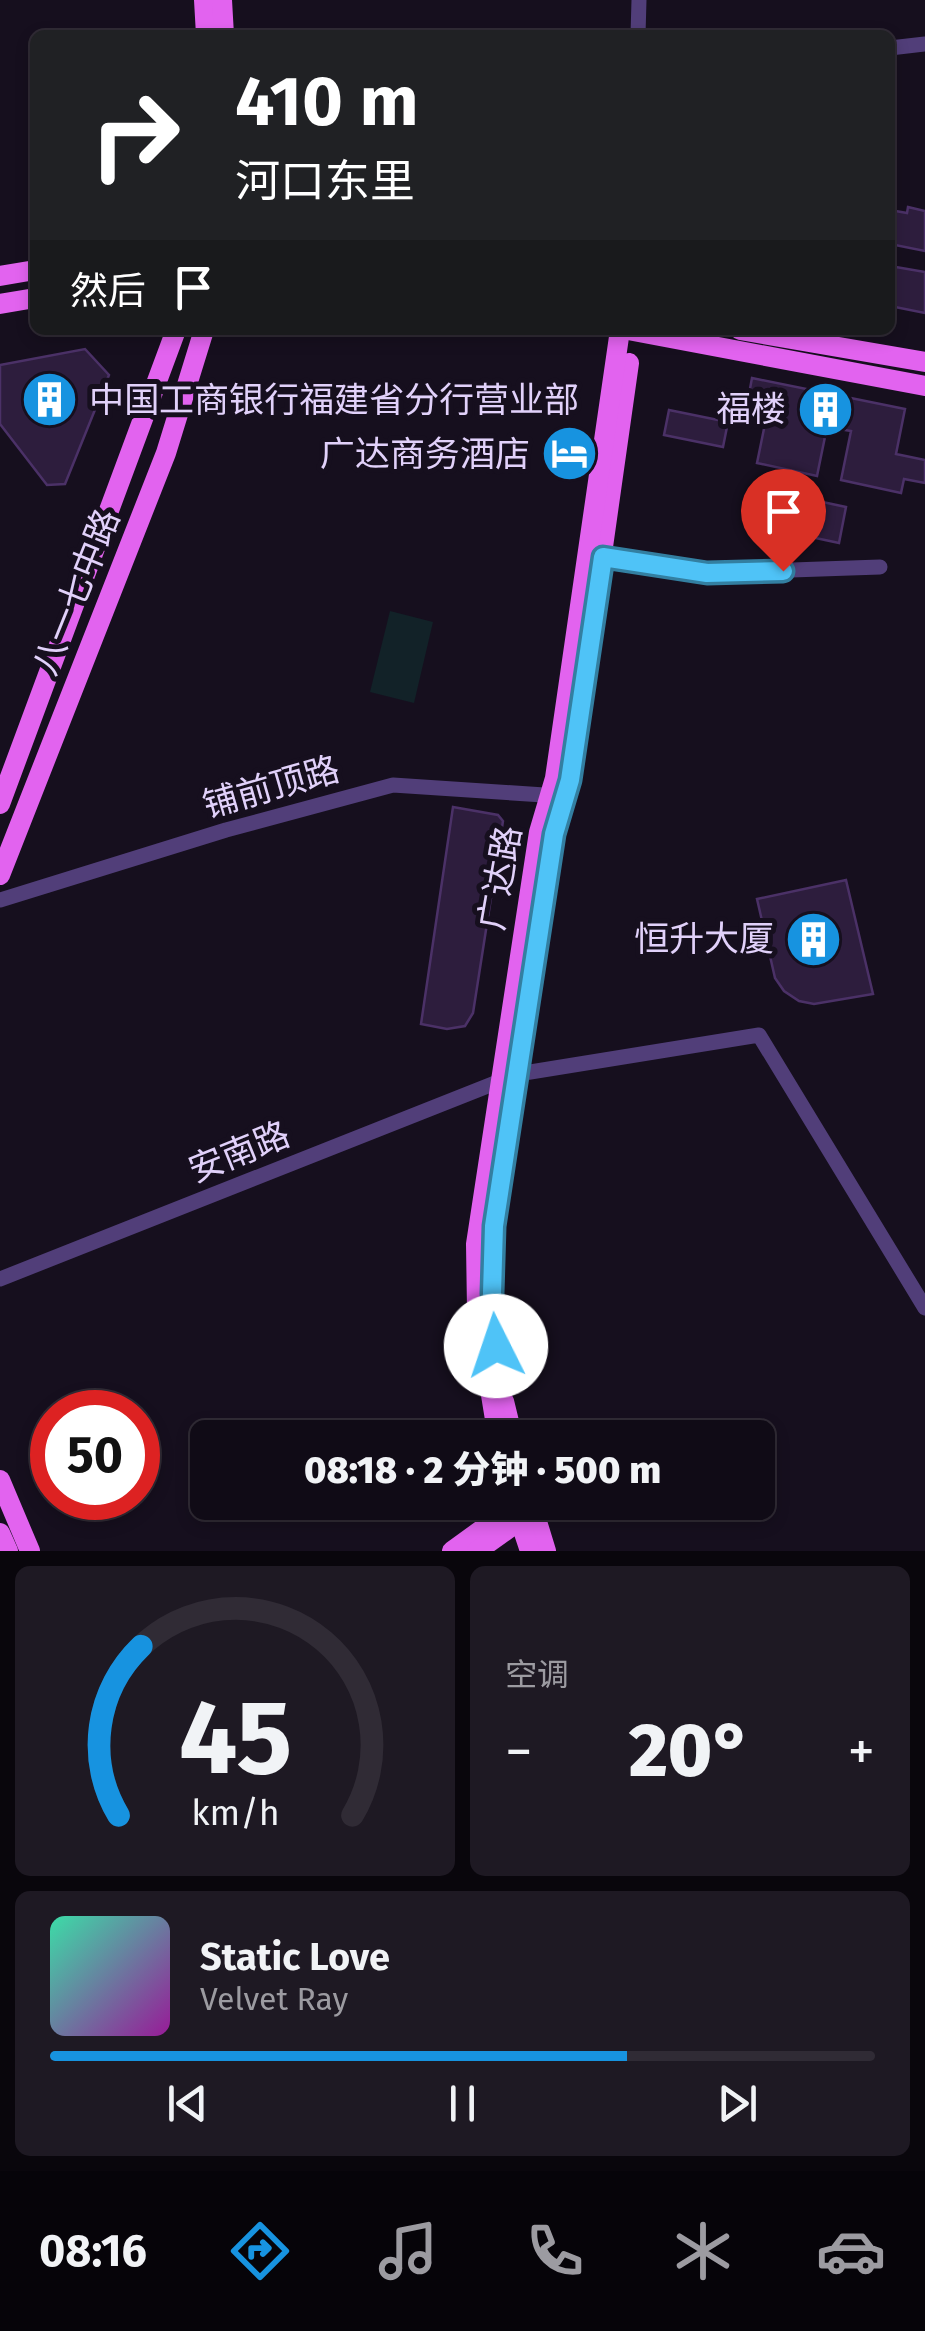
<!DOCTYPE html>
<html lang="zh">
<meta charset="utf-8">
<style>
:root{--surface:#100b16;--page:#1e1923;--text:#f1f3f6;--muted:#9c9ba1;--line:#302b35;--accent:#1793e0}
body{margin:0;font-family:"Fira Sans","Noto Sans SC",sans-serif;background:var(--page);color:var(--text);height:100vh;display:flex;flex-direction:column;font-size:38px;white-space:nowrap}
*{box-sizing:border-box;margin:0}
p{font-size:32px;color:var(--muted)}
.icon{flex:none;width:55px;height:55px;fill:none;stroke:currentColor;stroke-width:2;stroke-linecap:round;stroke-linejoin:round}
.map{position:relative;height:1551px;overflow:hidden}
.sheet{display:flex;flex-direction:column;gap:15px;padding:15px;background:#09060c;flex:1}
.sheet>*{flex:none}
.top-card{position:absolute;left:30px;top:30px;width:865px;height:305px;border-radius:15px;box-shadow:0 5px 15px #0003,0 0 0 2px var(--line);background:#202124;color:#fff;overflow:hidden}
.speed{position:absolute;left:30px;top:1390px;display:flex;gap:20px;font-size:50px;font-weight:700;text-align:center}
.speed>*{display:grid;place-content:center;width:130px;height:130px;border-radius:50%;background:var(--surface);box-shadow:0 5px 15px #0003,0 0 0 2px var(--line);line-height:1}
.speed .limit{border:15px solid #d22;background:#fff;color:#111}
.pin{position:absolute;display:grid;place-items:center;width:85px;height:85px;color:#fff;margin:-102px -42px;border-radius:50% 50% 50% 0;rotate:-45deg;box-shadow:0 0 10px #0007}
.pin .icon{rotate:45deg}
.me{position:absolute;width:110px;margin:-55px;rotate:356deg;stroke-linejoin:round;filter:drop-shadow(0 0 8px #0008)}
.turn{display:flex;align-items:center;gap:35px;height:210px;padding:0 40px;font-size:45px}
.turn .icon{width:130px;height:130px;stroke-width:2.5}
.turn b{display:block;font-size:70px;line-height:85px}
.then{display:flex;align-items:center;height:95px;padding:0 40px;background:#0003;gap:20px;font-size:38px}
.big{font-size:75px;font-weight:800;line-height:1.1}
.sheet .tile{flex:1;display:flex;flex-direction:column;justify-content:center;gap:15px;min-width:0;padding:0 35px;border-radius:15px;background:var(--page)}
.sheet .dial{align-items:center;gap:0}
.dial svg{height:260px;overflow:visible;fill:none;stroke:var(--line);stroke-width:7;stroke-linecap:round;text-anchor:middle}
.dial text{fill:var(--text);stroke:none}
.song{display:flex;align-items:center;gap:30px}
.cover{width:120px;height:120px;border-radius:15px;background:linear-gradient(135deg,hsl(160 70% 55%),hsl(300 70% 35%))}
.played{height:10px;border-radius:5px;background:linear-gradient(90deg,var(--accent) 70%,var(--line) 70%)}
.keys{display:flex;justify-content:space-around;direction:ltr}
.heat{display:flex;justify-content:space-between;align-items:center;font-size:55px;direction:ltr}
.sheet .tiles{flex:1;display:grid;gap:15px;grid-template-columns:1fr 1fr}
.tile:last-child{grid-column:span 2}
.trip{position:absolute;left:190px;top:1420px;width:585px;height:100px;border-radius:15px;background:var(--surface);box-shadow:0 5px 15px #0003,0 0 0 2px var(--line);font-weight:800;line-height:100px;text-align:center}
.menu{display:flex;height:160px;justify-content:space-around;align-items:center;background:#060409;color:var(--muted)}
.menu .icon{width:70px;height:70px}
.menu .selected{color:var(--accent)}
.menu b{font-size:45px;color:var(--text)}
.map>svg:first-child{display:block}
</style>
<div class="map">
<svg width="925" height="1551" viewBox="0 0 925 1551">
<rect width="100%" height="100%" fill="#160f1e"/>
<polygon fill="#122228" points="390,611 433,622 414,703 370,692"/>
<g fill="#2d1d3d" stroke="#4b3167" stroke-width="2.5">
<polygon points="908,207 925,211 925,251 890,244 890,210 907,213"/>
<polygon points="890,266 925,272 925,313 890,306 894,279 890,278"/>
<polygon points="85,349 109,375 65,484 47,485 0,424 0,365"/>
<polygon points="752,378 905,409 896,454 925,460 925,483 904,479 901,493 841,480 851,431 827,427 817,476 757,463 767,414 746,410"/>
<polygon points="669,410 728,422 723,447 664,435"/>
<polygon points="785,494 846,507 839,543 778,530"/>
<polygon points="453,807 498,815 503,821 473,1013 465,1026 447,1029 421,1024"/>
<polygon points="846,880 873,994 814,1004 799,1001 784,991 775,978 757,899"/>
</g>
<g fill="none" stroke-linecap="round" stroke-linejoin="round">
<g stroke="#513e79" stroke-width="15">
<polyline points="638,35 639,0"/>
<polyline points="890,48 925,44"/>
<polyline points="603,557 707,573 880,567"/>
<polyline points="0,900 226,830 393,785 559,796"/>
<polyline points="0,1279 518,1074 759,1035 925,1308"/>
</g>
<g stroke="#e263ef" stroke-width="20">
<polyline points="204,0 206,35"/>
<polyline points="222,0 224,35"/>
<polyline points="0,276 35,270"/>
<polyline points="0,304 35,298"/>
<polyline points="628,330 925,386"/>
<polyline points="740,330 925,362"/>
<polyline points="0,804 176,330"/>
<polyline points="0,875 166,453 204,330"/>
<polyline points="498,1367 492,1293 495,1225 554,834 570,780 629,363"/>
<polyline points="504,1401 513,1438"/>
<polyline points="498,1438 477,1309 476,1244 539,832 555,778 620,330"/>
<polyline points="0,1480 30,1551"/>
<polyline points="531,1502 546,1551"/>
<polyline points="516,1509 530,1551"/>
<polyline points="0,1533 8,1551"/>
<polyline points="452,1551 520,1502"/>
<polyline points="477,1551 533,1511"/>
</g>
</g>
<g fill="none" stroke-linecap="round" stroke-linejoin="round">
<defs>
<polyline id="route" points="496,1346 492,1293 494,1226 554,834 570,780 603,557 707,573 783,571"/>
</defs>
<use href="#route" stroke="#337fa1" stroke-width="25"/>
<use href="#route" stroke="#4fc3f7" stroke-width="18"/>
</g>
<defs>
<symbol id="building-disc" viewBox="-11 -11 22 22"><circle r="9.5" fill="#1793e0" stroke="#160f1e"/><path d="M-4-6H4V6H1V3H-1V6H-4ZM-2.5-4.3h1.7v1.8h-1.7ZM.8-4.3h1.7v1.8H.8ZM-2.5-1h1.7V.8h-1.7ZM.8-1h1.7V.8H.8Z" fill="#fff"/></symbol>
<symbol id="hotel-disc" viewBox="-11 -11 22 22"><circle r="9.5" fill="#1793e0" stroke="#160f1e"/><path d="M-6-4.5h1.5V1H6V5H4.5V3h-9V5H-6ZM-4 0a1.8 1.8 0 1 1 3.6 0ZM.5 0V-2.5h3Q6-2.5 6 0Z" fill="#fff"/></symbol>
</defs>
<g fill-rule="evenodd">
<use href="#building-disc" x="18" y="368" width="63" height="63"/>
<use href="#building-disc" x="794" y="378" width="63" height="63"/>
<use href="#hotel-disc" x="538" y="422" width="63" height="63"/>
<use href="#building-disc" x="782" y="908" width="63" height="63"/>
</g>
<g text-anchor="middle" stroke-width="10" stroke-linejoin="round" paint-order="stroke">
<g font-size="35" fill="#e1d1fa" stroke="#160f1e" text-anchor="end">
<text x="89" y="412" text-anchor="start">中国工商银行福建省分行营业部</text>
<text x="786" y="421">福楼</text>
<text x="530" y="466">广达商务酒店</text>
<text x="774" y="951">恒升大厦</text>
</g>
<g font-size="35" fill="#e1d1fa" stroke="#160f1e">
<text transform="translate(76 592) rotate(-68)" y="12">八一七中路</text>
<text transform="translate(271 787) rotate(-16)" y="12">铺前顶路</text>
<text transform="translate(500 878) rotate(-80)" y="12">广达路</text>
<text transform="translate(239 1152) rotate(-22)" y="12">安南路</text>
</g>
</g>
</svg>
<div class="speed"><div class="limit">50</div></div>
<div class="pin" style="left:783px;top:571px;background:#d93025"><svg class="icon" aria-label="arrive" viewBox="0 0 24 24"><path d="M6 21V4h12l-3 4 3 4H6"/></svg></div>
<svg class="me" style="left:496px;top:1346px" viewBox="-20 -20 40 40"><circle r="19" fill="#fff"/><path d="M0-13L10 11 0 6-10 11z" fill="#4fc3f7"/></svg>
<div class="trip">08:18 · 2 分钟 · 500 m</div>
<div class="top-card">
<div class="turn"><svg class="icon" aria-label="right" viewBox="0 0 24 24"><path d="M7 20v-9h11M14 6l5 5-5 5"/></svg><div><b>410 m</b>河口东里</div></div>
<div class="then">然后<svg class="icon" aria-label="arrive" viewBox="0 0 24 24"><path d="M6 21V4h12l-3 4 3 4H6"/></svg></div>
</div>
</div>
<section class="sheet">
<div class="tiles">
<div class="tile dial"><svg viewBox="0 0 100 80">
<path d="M14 69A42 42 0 1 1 86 69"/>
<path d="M14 69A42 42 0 0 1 21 17" stroke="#1793e0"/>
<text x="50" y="56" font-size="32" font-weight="700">45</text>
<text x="50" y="72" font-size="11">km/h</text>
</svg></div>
<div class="tile"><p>空调</p>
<div class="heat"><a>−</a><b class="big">20°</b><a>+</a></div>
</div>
<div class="tile">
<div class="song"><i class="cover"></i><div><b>Static Love</b><p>Velvet Ray</p></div></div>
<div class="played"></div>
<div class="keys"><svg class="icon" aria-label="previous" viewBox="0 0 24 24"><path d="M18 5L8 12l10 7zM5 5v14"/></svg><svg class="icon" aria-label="pause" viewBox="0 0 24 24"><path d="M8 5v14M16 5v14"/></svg><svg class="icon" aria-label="next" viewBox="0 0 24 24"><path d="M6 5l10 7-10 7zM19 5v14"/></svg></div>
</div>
</div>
</section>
<nav class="menu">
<b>08:16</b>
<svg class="icon selected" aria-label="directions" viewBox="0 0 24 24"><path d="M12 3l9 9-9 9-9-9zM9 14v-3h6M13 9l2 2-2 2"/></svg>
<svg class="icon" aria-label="music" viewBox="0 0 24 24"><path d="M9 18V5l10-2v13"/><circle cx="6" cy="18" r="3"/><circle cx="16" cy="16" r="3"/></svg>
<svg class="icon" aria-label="phone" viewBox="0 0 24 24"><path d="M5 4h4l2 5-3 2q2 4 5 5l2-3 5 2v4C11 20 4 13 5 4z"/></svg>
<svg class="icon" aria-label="climate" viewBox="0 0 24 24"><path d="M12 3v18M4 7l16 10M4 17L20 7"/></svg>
<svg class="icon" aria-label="car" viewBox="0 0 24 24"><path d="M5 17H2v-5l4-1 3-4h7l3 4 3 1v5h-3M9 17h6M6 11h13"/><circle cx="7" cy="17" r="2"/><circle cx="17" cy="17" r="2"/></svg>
</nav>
